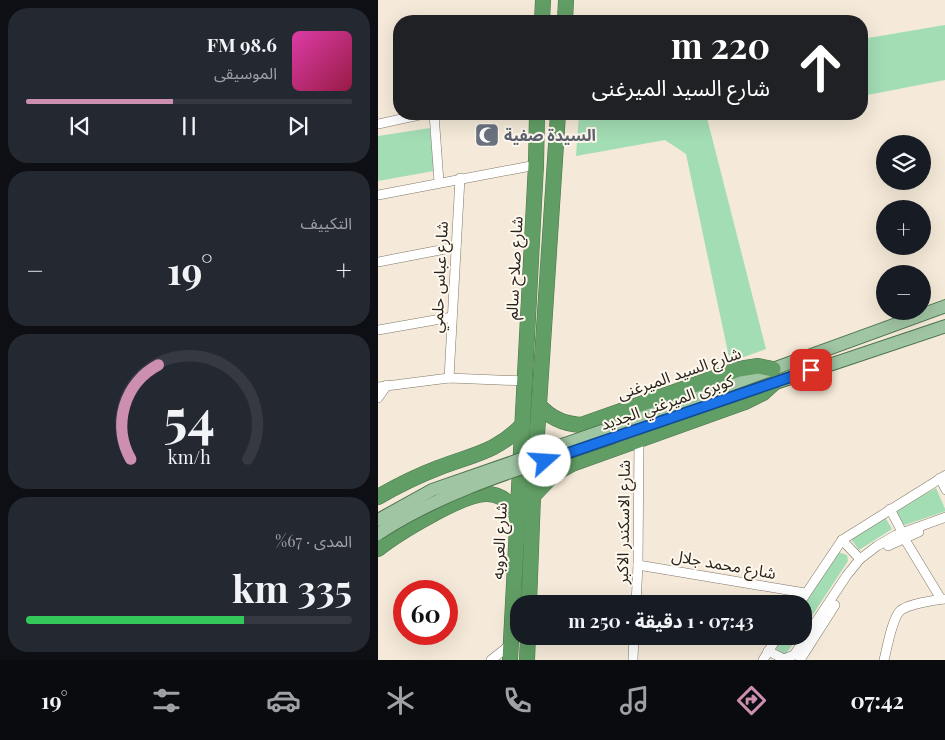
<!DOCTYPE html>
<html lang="ar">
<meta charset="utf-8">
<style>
:root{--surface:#171b24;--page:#242831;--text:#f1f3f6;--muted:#9ea1a6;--line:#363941;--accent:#cd8fb0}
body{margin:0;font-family:"Playfair Display","Noto Sans Arabic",serif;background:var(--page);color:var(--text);direction:rtl;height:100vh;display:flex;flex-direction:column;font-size:19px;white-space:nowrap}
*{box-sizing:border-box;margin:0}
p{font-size:16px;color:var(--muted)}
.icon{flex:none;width:28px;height:28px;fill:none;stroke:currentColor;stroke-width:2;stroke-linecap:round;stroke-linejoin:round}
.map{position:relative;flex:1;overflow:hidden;direction:ltr}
.side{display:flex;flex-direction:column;gap:8px;padding:8px;background:#0d0f14;width:378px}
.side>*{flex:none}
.banner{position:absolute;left:15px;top:15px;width:475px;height:105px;border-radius:20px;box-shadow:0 5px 20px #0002;direction:rtl;background:#202124;color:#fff;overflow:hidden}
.buttons{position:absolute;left:498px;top:135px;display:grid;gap:10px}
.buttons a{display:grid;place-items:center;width:55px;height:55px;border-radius:50%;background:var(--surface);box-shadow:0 5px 20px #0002;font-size:25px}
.speed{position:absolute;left:15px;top:580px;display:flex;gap:10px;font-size:25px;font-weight:700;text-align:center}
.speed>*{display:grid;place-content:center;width:65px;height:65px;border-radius:50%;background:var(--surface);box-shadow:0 5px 20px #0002;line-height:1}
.speed .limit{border:8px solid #d22;background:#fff;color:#111}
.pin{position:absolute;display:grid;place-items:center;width:42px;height:42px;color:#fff;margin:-21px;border-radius:10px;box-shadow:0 2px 8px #0006}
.me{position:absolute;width:55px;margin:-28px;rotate:71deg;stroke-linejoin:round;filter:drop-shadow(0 0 4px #0008)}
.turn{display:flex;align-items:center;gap:18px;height:105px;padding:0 15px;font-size:22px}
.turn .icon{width:65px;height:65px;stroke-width:2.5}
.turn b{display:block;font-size:35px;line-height:42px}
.big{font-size:38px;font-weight:700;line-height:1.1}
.side .widget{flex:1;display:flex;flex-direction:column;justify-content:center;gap:8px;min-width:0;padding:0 18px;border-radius:20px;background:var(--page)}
.side .dial{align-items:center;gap:0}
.dial svg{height:130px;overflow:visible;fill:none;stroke:var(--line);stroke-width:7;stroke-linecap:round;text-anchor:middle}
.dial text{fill:var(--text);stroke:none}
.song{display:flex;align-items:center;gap:15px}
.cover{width:60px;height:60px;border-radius:8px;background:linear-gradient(135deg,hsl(320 70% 55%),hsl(340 70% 35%))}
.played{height:5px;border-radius:2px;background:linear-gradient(90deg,var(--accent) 45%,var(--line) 45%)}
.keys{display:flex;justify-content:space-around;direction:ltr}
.heat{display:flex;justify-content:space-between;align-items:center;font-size:28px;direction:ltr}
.charge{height:8px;border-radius:4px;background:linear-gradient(90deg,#34c759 67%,var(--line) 0)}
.trip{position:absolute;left:132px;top:595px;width:302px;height:50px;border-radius:20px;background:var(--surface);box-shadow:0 5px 20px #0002;font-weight:700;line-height:50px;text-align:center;direction:rtl}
.tabs{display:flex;height:80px;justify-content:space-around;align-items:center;background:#090b0e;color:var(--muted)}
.tabs .icon{width:35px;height:35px}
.tabs .selected{color:var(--accent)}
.tabs b{font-size:22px;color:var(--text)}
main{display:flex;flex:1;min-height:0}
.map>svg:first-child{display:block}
</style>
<main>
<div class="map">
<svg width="568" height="660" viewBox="0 0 568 660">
<rect width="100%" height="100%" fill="#f5ead9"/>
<g fill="#a3ddb4">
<polygon points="567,25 567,80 484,96 484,39"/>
<polygon points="201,114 328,114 388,349 352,362 308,154 287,140 198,156"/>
<polygon points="52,128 56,171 0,181 0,136"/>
<polygon points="558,488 568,511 524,526 518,510"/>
<polygon points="507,517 514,529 481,550 473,539"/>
<polygon points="460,552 469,555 470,561 426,628 426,604"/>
<polygon points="404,636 421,636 407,655 398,649"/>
</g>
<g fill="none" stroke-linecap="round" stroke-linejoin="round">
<defs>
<g id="street">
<polyline points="56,114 61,182"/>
<polyline points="0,124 46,114"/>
<polyline points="0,195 158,165"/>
<polyline points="0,262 78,247"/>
<polyline points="0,330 74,317"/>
<polyline points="71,378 82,178"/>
<polyline points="0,387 71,378 147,381"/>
<polyline points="0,398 9,385"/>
<polyline points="562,478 568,490"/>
<polyline points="512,509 524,532"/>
<polyline points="526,538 563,599"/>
<polyline points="464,540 482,559"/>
<polyline points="510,546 541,532"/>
<polyline points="260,565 427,593"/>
<polyline points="258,604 260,565 261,440"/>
<polyline points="421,604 464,540 568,475"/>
<polyline points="390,651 406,659 416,655 469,575 482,559 499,546 518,535 568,517"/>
<polyline points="113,660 132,645"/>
<polyline points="255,660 256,636"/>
<polyline points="385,660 400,636"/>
<polyline points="422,660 457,605"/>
<path d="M506 660C509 648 514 619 522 611 529 604 557 600 568 599"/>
</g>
<g id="primary">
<polyline points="233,428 568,306"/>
<polyline points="236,437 568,326"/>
</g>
<g id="highway">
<polyline points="164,21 165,0"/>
<polyline points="187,21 188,0"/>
<path d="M161 405C172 418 186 424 203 425L361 369 380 366 395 369"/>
<polyline points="155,496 176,474 194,464 367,402 385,393 397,382"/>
<path d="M0 497C19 486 39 476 60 468 93 455 120 452 145 424"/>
<path d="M0 549C20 533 86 493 109 494 125 494 135 506 140 519"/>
<polyline points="151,604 155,496 180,114"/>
<polyline points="132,660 158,165 159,114"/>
<polyline points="149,660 150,636"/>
</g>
</defs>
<use href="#street" stroke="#807667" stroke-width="10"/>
<use href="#primary" stroke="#4c734b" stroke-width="14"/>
<use href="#highway" stroke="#4c734b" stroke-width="16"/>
<use href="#street" stroke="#fff" stroke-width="9"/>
<use href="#primary" stroke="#a0c5a3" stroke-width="12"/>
<use href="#highway" stroke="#619e65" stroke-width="15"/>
<defs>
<g id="primary-bridge">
<polyline points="0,520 54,490 233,428"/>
<path d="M0 534C71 487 156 465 236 437"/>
</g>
</defs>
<use href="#primary-bridge" stroke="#4c734b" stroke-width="14" stroke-linecap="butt"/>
<use href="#primary-bridge" stroke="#a0c5a3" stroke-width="12"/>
</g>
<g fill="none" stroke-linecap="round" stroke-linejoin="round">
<defs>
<polyline id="route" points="167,461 433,370"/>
</defs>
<use href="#route" stroke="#114b97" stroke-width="12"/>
<use href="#route" stroke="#1a73e8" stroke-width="9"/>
</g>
<defs>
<symbol id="mosque-square" viewBox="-11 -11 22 22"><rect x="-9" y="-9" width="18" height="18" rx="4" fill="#6b7280" stroke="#fff8ee"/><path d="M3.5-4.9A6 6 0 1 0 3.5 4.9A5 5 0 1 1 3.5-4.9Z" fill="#fff"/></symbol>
</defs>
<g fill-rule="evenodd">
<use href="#mosque-square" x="95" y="121" width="28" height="28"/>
</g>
<g text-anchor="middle" stroke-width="4" stroke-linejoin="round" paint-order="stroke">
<g font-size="16" font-weight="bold" fill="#5b616d" stroke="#fff8ee" text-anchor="start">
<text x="126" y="141">السيدة صفية</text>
</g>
<g font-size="16" fill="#26221c" stroke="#fff8ee">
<text transform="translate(136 268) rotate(-87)" y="6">شارع صلاح سالم</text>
<text transform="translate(61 277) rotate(-87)" y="6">شارع عباس حلمي</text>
<text transform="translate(301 373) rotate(-19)" y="6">شارع السيد الميرغنى</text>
<text transform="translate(289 402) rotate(-19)" y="6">كوبرى الميرغني الجديد</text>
<text transform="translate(245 522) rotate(-89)" y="6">شارع الاسكندر الاكبر</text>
<text transform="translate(121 541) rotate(-87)" y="6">شارع العروبه</text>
<text transform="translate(346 564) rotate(10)" y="6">شارع محمد جلال</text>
</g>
</g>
</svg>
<div class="buttons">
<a><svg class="icon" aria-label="layers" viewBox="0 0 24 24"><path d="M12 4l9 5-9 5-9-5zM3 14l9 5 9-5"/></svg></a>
<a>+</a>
<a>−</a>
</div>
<div class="speed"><div class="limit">60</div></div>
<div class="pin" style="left:433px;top:370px;background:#d93025"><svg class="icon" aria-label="arrive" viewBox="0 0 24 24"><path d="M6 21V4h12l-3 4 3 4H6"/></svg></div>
<svg class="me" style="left:167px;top:461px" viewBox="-20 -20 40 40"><circle r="19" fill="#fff"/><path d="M0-13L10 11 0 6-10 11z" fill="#1a73e8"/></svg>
<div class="trip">07:43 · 1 دقيقة · 250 m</div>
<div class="banner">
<div class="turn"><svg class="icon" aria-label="ahead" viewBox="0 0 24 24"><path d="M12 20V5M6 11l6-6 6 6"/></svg><div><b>220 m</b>شارع السيد الميرغنى</div></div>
</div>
</div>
<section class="side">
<div class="widget">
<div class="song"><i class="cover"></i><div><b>98.6 FM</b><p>الموسيقى</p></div></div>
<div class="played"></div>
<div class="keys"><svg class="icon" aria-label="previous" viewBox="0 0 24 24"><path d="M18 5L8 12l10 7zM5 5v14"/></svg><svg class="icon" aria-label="pause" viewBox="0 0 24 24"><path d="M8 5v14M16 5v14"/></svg><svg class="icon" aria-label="next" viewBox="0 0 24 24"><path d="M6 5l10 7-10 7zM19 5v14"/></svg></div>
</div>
<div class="widget"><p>التكييف</p>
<div class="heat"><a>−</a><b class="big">19°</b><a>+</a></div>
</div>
<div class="widget dial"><svg viewBox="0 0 100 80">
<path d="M14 69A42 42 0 1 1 86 69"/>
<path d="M14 69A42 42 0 0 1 31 11" stroke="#cd8fb0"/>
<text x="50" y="56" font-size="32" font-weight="700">54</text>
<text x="50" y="72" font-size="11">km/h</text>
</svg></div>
<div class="widget"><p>المدى · 67%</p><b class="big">335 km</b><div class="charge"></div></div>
</section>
</main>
<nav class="tabs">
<b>07:42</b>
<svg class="icon selected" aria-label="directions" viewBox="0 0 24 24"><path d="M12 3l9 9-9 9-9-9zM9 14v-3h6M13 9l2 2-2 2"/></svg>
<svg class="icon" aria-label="music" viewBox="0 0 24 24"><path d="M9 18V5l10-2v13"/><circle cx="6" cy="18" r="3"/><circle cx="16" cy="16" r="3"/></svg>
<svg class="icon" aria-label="phone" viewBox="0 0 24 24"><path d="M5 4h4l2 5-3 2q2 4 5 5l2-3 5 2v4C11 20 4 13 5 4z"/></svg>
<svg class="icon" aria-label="climate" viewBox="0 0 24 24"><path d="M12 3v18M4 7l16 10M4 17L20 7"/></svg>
<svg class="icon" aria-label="car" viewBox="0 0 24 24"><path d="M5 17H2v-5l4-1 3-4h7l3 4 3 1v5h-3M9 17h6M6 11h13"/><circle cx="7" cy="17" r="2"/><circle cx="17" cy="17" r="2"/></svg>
<svg class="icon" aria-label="filters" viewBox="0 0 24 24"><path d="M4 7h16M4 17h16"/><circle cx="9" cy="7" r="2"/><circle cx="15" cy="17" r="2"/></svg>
<b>19°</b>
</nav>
